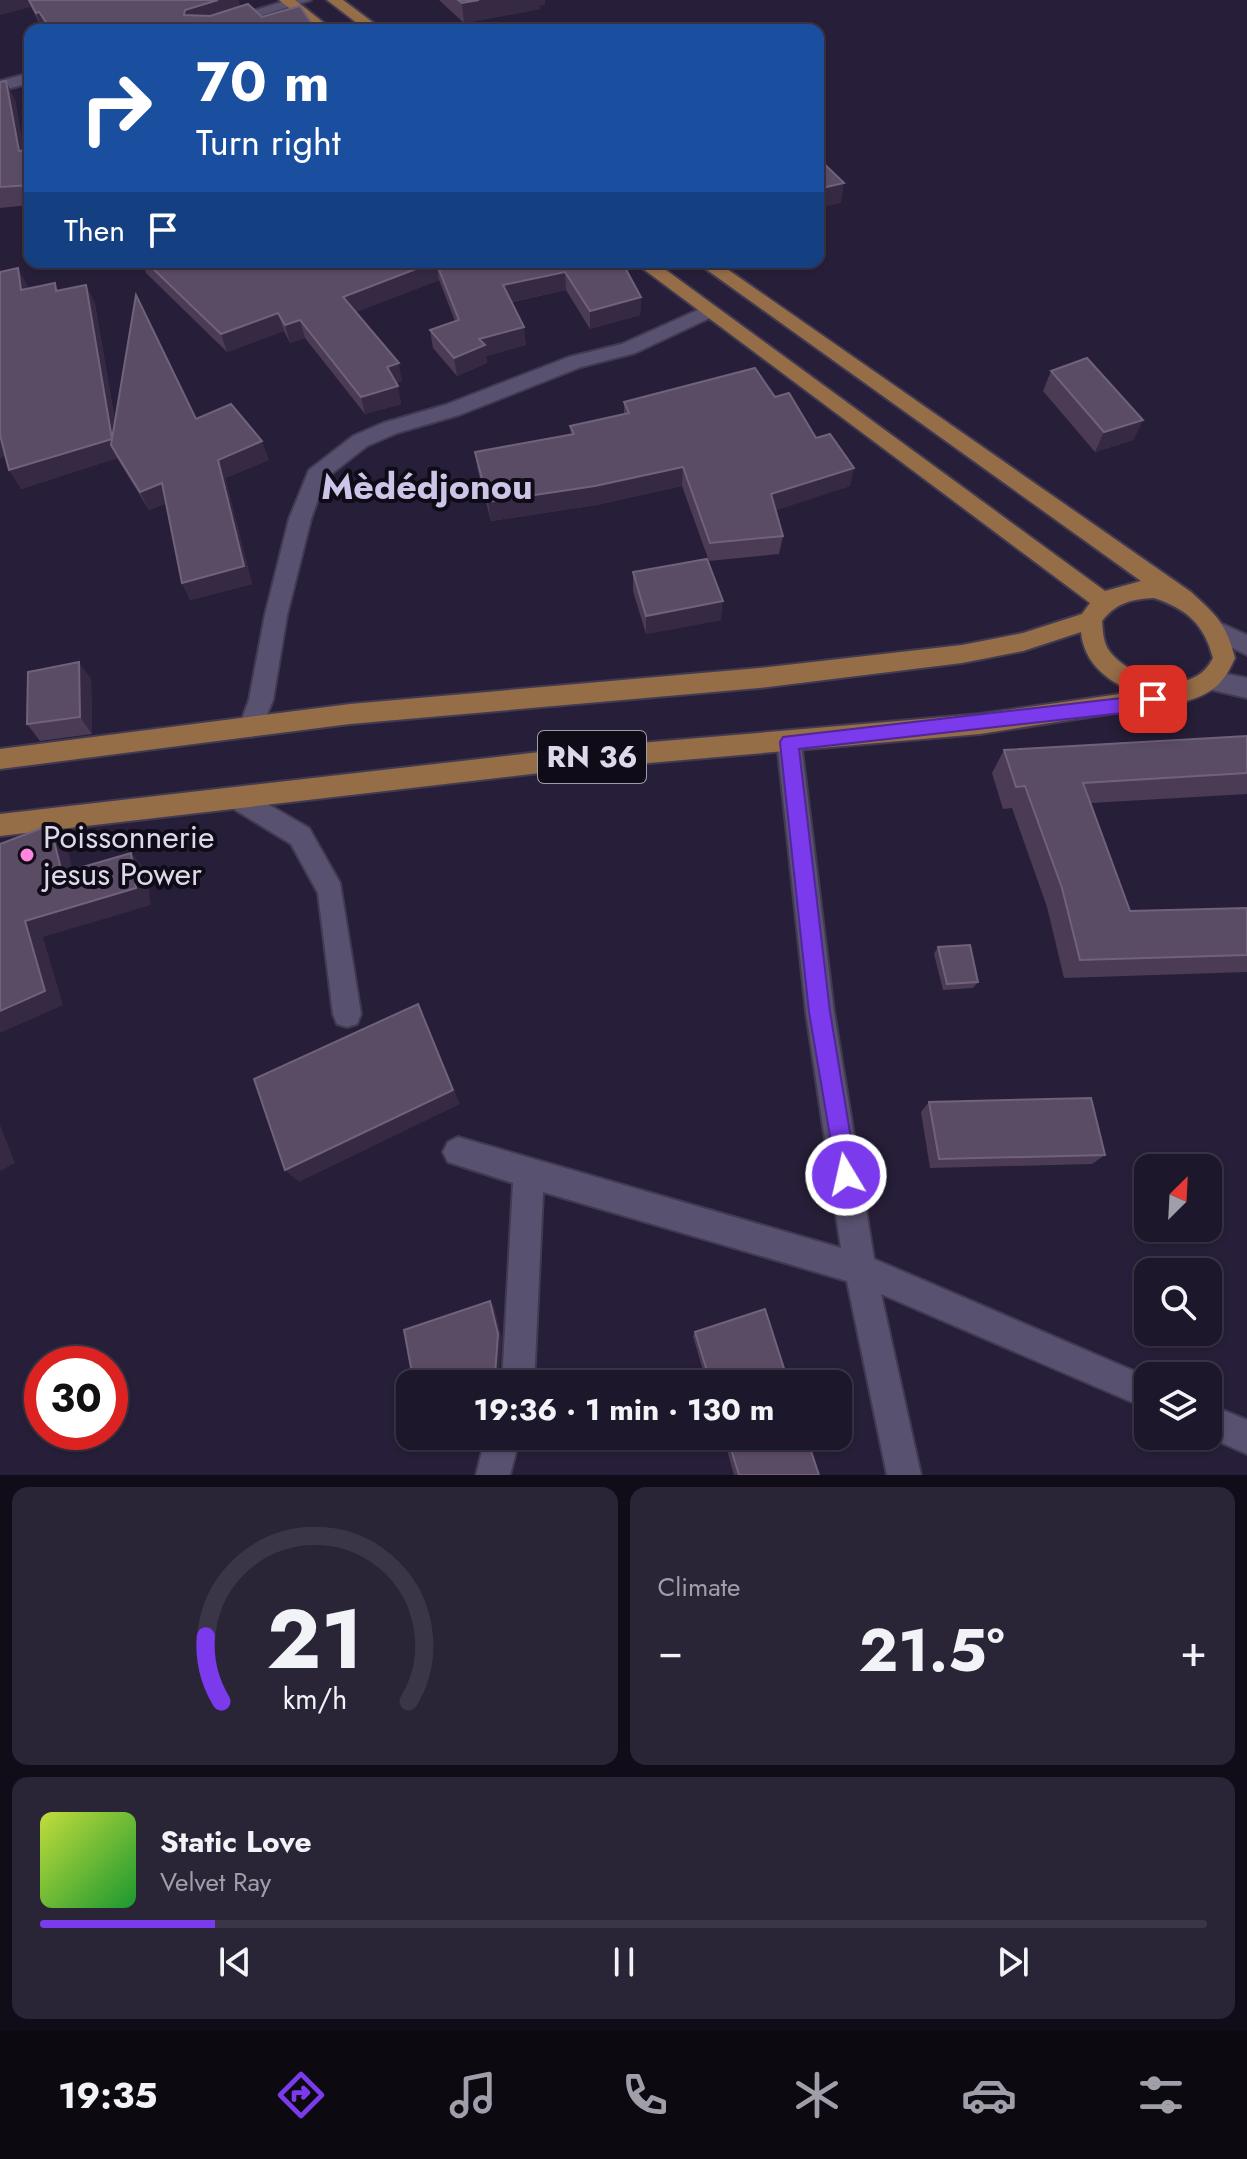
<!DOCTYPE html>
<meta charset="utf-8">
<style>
:root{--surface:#1d172b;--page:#2a2437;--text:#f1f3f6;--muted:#a09fa9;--line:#3b3647;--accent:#7c3aed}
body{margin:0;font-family:Jost,sans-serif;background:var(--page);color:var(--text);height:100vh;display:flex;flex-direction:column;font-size:30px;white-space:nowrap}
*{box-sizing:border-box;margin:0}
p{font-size:26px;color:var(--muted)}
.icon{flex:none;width:44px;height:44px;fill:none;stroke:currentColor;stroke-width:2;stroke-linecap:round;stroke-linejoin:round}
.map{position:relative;height:1475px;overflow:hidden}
.side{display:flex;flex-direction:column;gap:12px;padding:12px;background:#100d18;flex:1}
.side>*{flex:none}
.hud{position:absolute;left:24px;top:24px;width:800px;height:244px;border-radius:16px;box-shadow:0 2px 6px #0004,0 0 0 2px var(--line);background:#1a4fa0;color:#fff;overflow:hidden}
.needle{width:52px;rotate:24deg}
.controls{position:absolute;left:1134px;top:1154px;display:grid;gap:16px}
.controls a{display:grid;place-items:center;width:88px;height:88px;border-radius:16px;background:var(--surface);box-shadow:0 2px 6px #0004,0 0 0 2px var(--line);font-size:40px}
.speed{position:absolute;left:24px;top:1346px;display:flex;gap:16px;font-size:40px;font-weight:700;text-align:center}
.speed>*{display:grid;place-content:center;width:104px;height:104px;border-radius:50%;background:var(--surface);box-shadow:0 2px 6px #0004,0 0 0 2px var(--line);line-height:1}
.speed .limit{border:12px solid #d22;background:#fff;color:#111}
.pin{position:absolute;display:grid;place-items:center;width:68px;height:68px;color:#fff;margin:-34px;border-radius:16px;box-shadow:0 4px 12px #0006}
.me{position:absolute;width:88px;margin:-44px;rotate:351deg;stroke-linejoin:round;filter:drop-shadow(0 0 6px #0008)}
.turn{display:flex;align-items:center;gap:28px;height:168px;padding:0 40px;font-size:36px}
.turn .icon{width:104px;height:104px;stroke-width:2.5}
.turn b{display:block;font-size:56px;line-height:68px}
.then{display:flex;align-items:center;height:76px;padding:0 40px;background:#0003;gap:16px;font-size:30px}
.big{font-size:60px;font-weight:700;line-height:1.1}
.side .widget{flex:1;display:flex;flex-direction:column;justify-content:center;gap:12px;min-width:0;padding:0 28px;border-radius:16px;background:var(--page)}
.side .dial{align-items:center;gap:0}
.dial svg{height:208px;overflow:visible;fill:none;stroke:var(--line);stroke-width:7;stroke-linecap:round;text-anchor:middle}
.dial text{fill:var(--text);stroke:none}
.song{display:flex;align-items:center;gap:24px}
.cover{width:96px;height:96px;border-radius:12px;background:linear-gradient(135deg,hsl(70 70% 55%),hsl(130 70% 35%))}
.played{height:8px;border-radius:4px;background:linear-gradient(90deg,var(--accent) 15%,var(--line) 15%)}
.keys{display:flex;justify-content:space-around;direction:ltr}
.heat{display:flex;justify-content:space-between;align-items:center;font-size:44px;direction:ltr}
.side .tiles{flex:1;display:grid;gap:12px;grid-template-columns:1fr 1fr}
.widget:last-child{grid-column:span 2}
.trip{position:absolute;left:396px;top:1370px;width:456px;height:80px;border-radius:16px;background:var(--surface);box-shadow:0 2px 6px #0004,0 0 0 2px var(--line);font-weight:700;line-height:80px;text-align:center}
.tab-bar{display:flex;height:128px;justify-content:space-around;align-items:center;background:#0c0911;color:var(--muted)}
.tab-bar .icon{width:56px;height:56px}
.tab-bar .current{color:var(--accent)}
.tab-bar b{font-size:36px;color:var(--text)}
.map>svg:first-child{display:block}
</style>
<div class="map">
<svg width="1247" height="1475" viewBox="0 0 1247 1475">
<rect width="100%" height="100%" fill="#271f39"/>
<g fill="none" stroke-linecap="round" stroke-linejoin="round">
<defs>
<g id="minor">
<polygon points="288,0 311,0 214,30 191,30"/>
<polygon points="30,73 30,83 0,91 0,81"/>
<polygon points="709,305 718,311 716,315 635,353 581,367 459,415 397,433 367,446 325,479 311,519 287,615 273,700 259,734 251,737 243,734 239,727 249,700 265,615 289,519 309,470 353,436 383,423 445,405 569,357 622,344"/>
<polygon points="1218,622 1247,635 1247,655 1210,637 1207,631 1210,625"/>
<polygon points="1212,671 1247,678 1247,698 1204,688 1200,681 1204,674"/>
<polygon points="789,732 798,735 801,742 834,1012 874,1259 1148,1377 1148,1409 881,1294 921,1475 887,1475 847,1281 543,1192 534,1384 502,1384 513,1183 448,1162 443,1152 448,1142 458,1137 841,1248 806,1012 777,742 780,735"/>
<polygon points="238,787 309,828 340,883 361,1014 357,1024 347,1027 337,1024 333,1014 318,893 291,844 229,806 226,798 229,790"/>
<polygon points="1208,1404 1247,1420 1247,1454 1206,1436"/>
<polygon points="486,1436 520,1436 510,1475 476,1475"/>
</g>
<g id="major">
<polygon points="279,0 295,0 333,30 317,30"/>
<polygon points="327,0 343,0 383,30 366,30"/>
<path d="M634 262H655L1105 591 1141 581 696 262H717L1191 592C1216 615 1226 623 1235 658 1223 685 1213 693 1184 702L980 734 557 771 0 836V814L557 750 980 714 1134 692C1107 681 1084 663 1081 632L1023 651 962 663 759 688 350 724 0 769V749L350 704 759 668 962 645 1023 633 1082 614 1090 603ZM1154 598C1187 609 1204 624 1213 658 1193 699 1134 681 1110 652 1103 643 1103 632 1102 621 1116 603 1131 599 1154 598Z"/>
</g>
</defs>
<use href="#minor" stroke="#413a51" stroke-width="4"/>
<use href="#major" stroke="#413a51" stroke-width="4"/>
<use href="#minor" fill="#595170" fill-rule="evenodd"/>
<use href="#major" fill="#956d47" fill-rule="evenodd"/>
</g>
<g fill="#4b3b54">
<polygon points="0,0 238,0 240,7 262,17 316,30 43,30 31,7"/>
<polygon points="439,0 545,0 545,4 539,6 540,9 464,23"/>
<polygon points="0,82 15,100 24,151 30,150 30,205 0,208"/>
<polygon points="142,262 622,262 641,297 640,315 590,329 566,290 512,302 526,345 486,356 487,363 457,376 433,348 430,330 455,321 439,280 356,312 402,381 396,383 401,404 365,414 305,338 290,343 284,331 227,352 146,273"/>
<polygon points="0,272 28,287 28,289 55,283 58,291 86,285 95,304 115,421 196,419 269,460 225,478 252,584 190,600 182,583 166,503 149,510 117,458 21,489 6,455 0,458"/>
<polygon points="1051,371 1143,420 1133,440 1095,452 1043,391"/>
<polygon points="775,397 816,438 850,486 776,510 783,536 779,554 709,561 682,486 596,505 491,521 478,471 475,452 571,435 570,426 624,414 624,402"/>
<polygon points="633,572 721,620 646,634 633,591"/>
<polygon points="91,679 92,734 40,741 27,724"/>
<polygon points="1247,736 1247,794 1091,803 1130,911 1247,908 1247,972 1064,978 1047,907 1012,808 1003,809 992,773 1004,750"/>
<polygon points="938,947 978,982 973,988 943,990 934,954"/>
<polygon points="929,1102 1105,1155 1092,1164 930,1168 921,1112"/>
<polygon points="695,1332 789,1384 707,1384 693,1336"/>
<polygon points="723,1436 806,1436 819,1475 734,1475"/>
</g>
<g fill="#362943">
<polygon points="0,0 28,0 31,7 0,15"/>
<polygon points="218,0 238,0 241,11 190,30 184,15 185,10"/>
<polygon points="479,0 545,0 545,4 539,6 540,9 464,23 462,3"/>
<polygon points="39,12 46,29 43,30 36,13"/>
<polygon points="6,81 15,100 28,171 19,151"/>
<polygon points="844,183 841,203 818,208 818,189"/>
<polygon points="436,262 439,280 348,315 343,297"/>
<polygon points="18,268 28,287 31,309 21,290"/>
<polygon points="565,272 566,290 505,303 503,285"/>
<polygon points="86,285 95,304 121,457 112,439"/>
<polygon points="641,297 640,315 590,329 590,311"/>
<polygon points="278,313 284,331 227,352 221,334"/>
<polygon points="300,320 305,338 290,343 285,325"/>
<polygon points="524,327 526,345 486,356 487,363 457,376 454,358 479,339"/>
<polygon points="399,363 402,381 391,385 387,367"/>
<polygon points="398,386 401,404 365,414 361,397"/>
<polygon points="1143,420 1133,440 1095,452 1104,432"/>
<polygon points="0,435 12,453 0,458"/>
<polygon points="112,439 111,445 117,458 21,489 9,470"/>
<polygon points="262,441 269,460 225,478 252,584 190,600 182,583 218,460"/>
<polygon points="683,467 682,486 596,505 491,521 488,502"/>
<polygon points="854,468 850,486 768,513 771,494"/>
<polygon points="162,483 170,501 149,510 140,492"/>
<polygon points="723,601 721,620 646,634 646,616"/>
<polygon points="79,662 91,679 92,734 80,717"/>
<polygon points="50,825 66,843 78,890 62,873"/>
<polygon points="131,853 146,870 151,905 43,937 63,1005 0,1033 0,1011 25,921"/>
<polygon points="426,1022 460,1104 299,1182 285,1170"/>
<polygon points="0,1125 15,1163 0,1171"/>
<polygon points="490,1301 494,1306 502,1338 499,1377 480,1384 469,1384"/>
</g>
<g fill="#5b4c65" stroke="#6f627a" stroke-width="2">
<polygon points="29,0 218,0 185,10 184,15 210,16 248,4 262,17 300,6 316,30 52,30 39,12 36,13"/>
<polygon points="458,0 479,0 462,3"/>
<polygon points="6,81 19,151 30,150 30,185 0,187 0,82"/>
<polygon points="818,158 844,183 818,189"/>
<polygon points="146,262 434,262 343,297 399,363 387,367 398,386 361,397 300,320 285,325 278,313 221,334"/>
<polygon points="436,262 622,262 641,297 590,311 565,272 503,285 524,327 479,339 485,345 454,358 430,330 459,320"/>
<polygon points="18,268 21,290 55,283 56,291 86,285 112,439 136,295 196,419 231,404 262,441 218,460 244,566 182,583 162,483 140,492 111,445 112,439 9,470 0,435 0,272"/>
<polygon points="1087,358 1143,420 1104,432 1051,371"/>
<polygon points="755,368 775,397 789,393 816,438 830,434 854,468 771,494 783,536 710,543 683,467 595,486 488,502 475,452 574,434 570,426 629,413 624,402"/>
<polygon points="707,559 723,601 646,616 633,572"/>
<polygon points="79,662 80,717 27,724 28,672"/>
<polygon points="1247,736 1247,773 1083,783 1130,911 1247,908 1247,955 1080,960 1062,888 1025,786 1016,787 1004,750"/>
<polygon points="50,825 62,873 131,853 136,888 25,921 45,991 0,1011 0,844"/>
<polygon points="970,945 978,982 947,984 938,947"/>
<polygon points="418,1004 453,1090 285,1170 254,1079"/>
<polygon points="1091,1098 1105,1155 939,1159 929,1102"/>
<polygon points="490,1301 498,1334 495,1375 469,1384 414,1384 404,1330"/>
<polygon points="765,1309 789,1384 711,1384 695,1332"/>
<polygon points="727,1436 806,1436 819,1475 739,1475"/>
</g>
<polygon fill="#7c3aed" stroke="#51269a" stroke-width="2" points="1153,691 1159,693 1159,704 1122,713 799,749 830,1012 857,1175 854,1183 846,1186 838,1183 809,1012 780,742 783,737 1122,698"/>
<circle fill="#ff85df" stroke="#0f0b17" stroke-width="3" cx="27" cy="855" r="8"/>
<g text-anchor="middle" stroke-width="8" stroke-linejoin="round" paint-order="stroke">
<rect fill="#0f0b17" stroke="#9f9bab" stroke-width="2" x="538" y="731" width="108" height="52" rx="6"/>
<g font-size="30" font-weight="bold" fill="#ddd9eb">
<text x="592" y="767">RN 36</text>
</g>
<g font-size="32" fill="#ddd9eb" stroke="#0f0b17" text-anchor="start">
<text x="43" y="848">Poissonnerie<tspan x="43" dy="37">jesus Power</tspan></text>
</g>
<g font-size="36" font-weight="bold" fill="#cdc4e7" stroke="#0f0b17">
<text x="427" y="499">Mèdédjonou</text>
</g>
</g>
</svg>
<div class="controls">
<a><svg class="needle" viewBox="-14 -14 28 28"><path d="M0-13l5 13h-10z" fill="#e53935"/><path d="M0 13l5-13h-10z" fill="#a09fa9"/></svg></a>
<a><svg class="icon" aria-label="search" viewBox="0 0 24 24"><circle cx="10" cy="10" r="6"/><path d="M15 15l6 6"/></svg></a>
<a><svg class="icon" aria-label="layers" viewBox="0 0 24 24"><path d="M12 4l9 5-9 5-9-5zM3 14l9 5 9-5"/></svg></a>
</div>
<div class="speed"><div class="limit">30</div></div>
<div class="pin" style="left:1153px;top:699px;background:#d93025"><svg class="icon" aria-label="arrive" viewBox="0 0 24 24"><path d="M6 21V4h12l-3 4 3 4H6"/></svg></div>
<svg class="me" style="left:846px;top:1175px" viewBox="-20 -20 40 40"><circle r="17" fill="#7c3aed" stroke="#fff" stroke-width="3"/><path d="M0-11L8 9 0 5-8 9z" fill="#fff"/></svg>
<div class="trip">19:36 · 1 min · 130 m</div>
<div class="hud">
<div class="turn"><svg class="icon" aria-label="right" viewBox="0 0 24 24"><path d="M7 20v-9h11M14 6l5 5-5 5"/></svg><div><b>70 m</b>Turn right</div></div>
<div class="then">Then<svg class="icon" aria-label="arrive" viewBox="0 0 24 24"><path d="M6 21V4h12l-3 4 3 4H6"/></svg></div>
</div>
</div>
<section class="side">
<div class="tiles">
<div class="widget dial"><svg viewBox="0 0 100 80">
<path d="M14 69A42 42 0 1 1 86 69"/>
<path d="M14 69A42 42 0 0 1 8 44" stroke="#7c3aed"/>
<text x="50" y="56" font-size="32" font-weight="700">21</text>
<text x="50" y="72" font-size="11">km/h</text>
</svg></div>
<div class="widget"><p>Climate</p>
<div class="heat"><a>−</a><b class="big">21.5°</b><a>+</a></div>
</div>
<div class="widget">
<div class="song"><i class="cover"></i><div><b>Static Love</b><p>Velvet Ray</p></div></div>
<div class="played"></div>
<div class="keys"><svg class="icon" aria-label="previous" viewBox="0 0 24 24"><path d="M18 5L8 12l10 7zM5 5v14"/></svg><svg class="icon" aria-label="pause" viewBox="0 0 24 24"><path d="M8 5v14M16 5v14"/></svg><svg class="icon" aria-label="next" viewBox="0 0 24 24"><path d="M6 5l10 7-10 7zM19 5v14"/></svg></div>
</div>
</div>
</section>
<nav class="tab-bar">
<b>19:35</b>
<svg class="icon current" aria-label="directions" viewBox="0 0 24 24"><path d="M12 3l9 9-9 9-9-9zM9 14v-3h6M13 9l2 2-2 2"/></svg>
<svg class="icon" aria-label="music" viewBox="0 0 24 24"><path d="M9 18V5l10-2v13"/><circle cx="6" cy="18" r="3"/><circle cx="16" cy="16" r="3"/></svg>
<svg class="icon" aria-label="phone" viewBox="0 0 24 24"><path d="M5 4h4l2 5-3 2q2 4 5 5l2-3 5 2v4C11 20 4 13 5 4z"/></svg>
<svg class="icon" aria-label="climate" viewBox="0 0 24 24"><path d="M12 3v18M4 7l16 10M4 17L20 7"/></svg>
<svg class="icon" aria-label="car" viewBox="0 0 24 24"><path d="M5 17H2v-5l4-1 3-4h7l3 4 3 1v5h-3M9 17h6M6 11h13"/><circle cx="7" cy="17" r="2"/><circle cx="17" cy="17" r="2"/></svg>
<svg class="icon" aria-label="filters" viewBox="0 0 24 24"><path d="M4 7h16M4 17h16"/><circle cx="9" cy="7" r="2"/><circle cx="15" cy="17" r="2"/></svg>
</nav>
